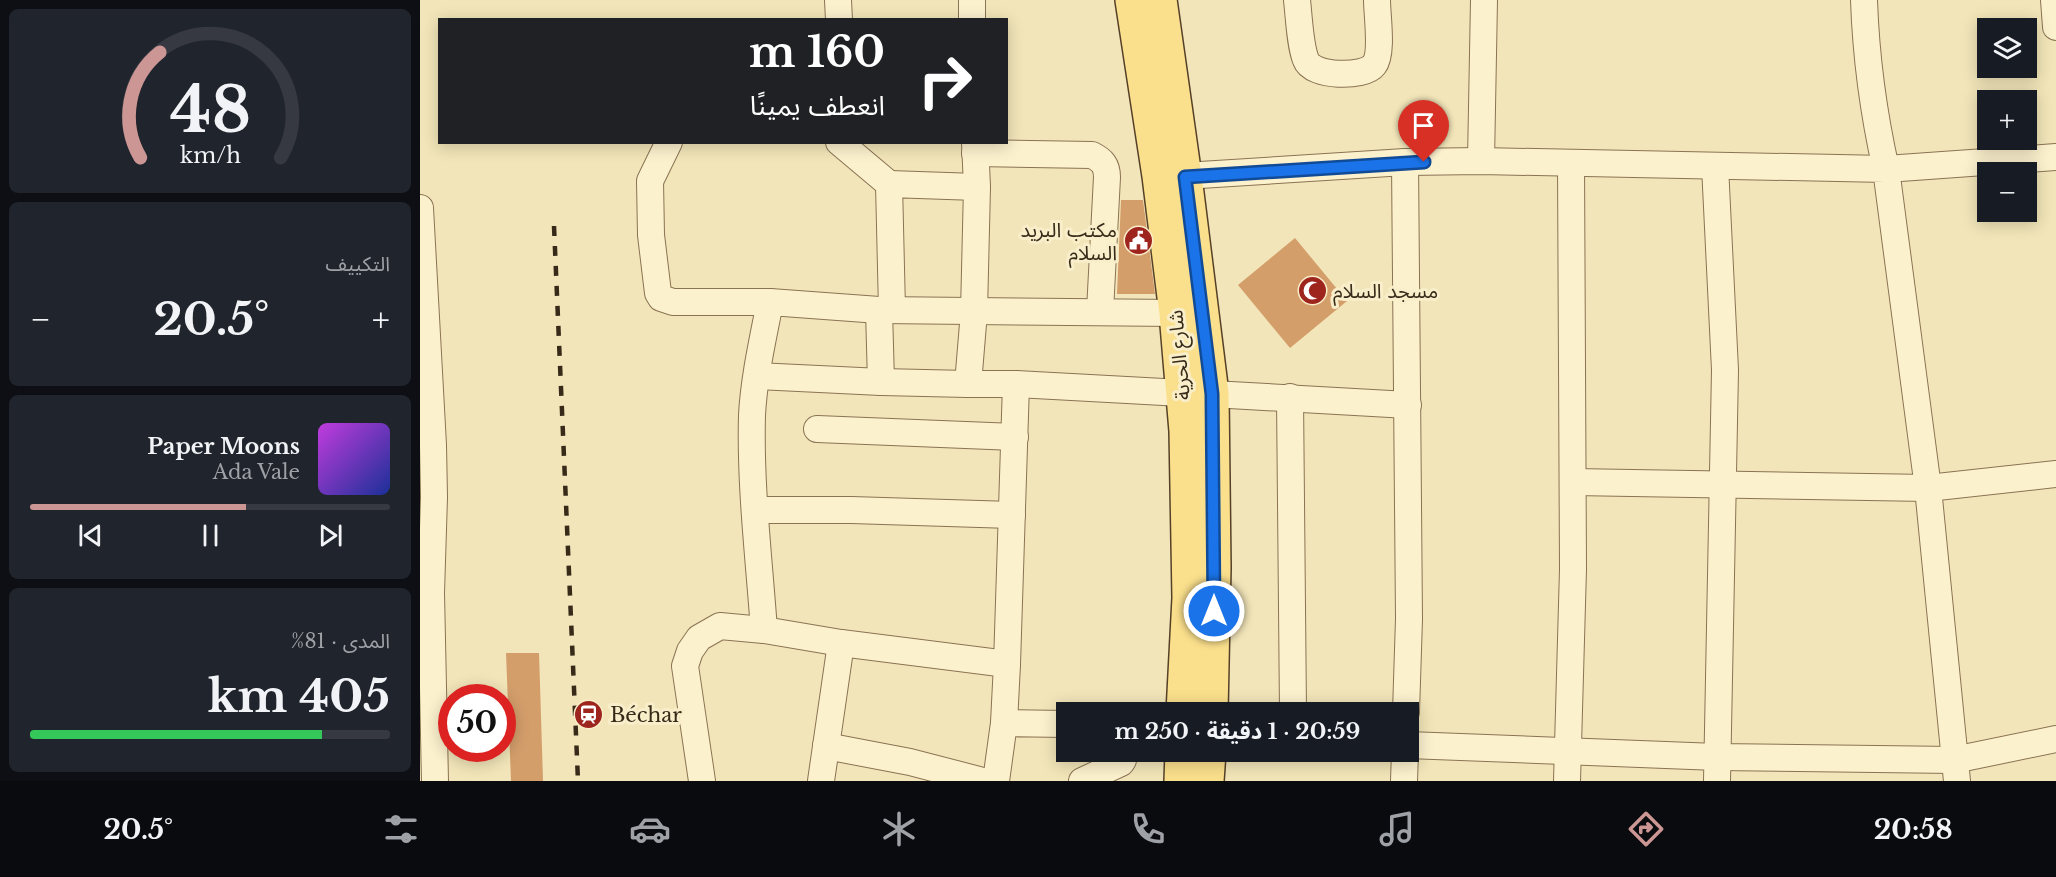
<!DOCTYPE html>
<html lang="ar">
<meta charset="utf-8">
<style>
:root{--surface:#171b24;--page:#20242c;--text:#f1f3f6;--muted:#9ea1a6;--line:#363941;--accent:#cc9694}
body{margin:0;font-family:"Libre Baskerville","Noto Sans Arabic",serif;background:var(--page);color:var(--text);direction:rtl;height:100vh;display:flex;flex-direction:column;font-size:22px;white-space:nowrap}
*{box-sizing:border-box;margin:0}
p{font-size:20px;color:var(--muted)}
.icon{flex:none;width:33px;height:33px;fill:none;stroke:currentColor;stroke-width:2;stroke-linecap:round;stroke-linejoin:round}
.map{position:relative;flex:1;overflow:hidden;direction:ltr}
.details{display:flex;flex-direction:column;gap:9px;padding:9px;background:#0d0f14;width:420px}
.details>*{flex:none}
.guide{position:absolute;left:18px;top:18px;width:570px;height:126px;border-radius:0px;box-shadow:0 3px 15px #0003;direction:rtl;background:#202124;color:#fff;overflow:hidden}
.tools{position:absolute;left:1557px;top:18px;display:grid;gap:12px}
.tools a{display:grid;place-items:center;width:60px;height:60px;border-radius:0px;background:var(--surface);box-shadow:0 3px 15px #0003;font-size:30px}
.speed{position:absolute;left:18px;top:684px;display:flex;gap:12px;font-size:30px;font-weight:700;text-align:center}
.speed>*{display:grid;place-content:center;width:78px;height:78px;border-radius:50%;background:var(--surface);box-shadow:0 3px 15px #0003;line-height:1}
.speed .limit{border:9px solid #d22;background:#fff;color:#111}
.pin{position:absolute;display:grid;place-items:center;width:51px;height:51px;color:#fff;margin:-62px -26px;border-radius:50% 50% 50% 0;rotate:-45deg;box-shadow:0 0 6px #0007}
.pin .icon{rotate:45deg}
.me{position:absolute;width:66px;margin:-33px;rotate:0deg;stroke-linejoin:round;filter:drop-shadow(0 0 4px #0008)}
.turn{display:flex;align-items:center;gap:21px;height:126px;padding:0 24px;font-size:27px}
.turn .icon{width:78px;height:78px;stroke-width:2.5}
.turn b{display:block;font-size:42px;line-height:51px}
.big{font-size:45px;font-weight:700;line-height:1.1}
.details .tile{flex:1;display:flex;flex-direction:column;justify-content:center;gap:9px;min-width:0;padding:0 21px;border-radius:9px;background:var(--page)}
.details .dial{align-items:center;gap:0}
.dial svg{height:156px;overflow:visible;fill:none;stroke:var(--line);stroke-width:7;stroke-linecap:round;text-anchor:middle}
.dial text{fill:var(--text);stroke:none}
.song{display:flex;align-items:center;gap:18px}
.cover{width:72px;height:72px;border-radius:9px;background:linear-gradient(135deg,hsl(290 70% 55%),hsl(230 70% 35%))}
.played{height:6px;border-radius:3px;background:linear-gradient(90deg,var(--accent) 60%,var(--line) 60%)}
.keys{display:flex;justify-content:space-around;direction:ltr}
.heat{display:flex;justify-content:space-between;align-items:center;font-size:33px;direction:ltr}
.charge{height:9px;border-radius:4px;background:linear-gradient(90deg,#34c759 81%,var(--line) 0)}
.trip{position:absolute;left:636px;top:702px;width:363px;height:60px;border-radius:0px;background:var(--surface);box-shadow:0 3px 15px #0003;font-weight:700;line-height:60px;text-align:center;direction:rtl}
.dock{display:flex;height:96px;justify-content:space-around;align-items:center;background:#090b0e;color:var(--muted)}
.dock .icon{width:42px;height:42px}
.dock .selected{color:var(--accent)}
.dock b{font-size:27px;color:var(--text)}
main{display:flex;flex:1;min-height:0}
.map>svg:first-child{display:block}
</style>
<main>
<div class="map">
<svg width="1636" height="781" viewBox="0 0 1636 781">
<rect width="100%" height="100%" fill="#f2e5b9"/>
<g fill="#d49e6b">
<polygon points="701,200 723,200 735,294 697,294"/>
<polygon points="875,238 927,301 870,348 818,285"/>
<polygon points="86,653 119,653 123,781 91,781"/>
</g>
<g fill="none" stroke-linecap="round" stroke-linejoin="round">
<defs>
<g id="minor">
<polyline points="418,0 419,20"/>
<polyline points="552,0 552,20"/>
<path d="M877 0C879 17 880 46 886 60 892 77 944 78 954 65 963 54 957 15 957 0"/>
<path d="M1444 0C1446 59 1453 111 1466 169L1636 157"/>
<polyline points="1634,0 1636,27"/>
<polyline points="249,142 230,181 231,235 238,293 241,298 253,302 350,302"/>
<polyline points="419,142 469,184"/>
<polyline points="555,142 557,187 554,312 548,384 596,384"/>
<path d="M555 153 672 155C682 160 687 165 687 177L680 311"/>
<polyline points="1061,161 1064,0"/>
<polyline points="985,162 989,619 986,712"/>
<polyline points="1295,166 1305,370 1297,781"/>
<polyline points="748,177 985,162 1061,161 1466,169 1508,488 1537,781"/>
<polyline points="0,208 13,445 14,497 11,593 15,781"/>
<polyline points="459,310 461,382"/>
<polyline points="472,310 469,184 557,187"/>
<polyline points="337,376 461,382 548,384"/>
<polyline points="792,394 988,405"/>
<polyline points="870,397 873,712"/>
<polyline points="397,429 595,437"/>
<polyline points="1153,482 1508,488 1636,474"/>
<polyline points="335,510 431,510 592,515"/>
<path d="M344 630C339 559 330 486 332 415 334 377 343 339 350 302L459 310 756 313"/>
<polyline points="587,664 596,384 762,393"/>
<polyline points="988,745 1297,757 1534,760 1636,739"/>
<polyline points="406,746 490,762 563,781"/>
<polyline points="282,781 265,666 270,651 279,638 300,626 344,630 421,643 587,664 584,723"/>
<polyline points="401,781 421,643"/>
<polyline points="576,781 584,723 646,724"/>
<polyline points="662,781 701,763 703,760 703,752"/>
<polyline points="984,781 985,752"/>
<polyline points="1147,781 1153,569 1151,163"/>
</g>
<g id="major">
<polyline points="712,0 739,176 756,313 766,431 769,598 763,712"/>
<polyline points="740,0 765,177 792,394 794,568 791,712"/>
<polyline points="761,781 762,752"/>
<polyline points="787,781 789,752"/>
</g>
</defs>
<use href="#minor" stroke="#8a7353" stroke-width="28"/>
<use href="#major" stroke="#564128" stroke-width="36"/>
<use href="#minor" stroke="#fcf1cd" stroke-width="26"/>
<use href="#major" stroke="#fadf8c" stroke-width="33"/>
<polyline stroke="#372a19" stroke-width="4.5" stroke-dasharray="10 10" stroke-linecap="butt" points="134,226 158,781"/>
</g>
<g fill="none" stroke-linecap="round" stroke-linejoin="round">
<defs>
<polyline id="route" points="794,611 792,394 765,177 1004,162"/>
</defs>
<use href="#route" stroke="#114b97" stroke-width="15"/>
<use href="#route" stroke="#1a73e8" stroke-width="10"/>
</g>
<defs>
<symbol id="civic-disc" viewBox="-11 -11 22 22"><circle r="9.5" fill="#9e251d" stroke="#f9eeca"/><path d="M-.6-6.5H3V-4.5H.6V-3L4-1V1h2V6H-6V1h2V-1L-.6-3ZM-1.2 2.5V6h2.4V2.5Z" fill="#fff"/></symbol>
<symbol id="mosque-disc" viewBox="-11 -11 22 22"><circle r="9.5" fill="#9e251d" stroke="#f9eeca"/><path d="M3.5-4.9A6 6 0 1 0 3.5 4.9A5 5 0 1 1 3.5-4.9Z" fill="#fff"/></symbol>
<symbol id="station-disc" viewBox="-11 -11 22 22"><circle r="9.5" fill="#9e251d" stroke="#f9eeca"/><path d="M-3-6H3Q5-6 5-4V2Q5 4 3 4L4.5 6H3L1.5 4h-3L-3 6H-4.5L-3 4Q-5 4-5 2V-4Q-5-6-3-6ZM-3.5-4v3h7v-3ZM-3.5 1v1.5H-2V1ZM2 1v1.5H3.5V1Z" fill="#fff"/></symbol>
</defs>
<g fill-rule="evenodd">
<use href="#civic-disc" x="702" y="224" width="33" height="33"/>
<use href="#mosque-disc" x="876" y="274" width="33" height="33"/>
<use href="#station-disc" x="152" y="698" width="33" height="33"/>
</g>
<g text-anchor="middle" stroke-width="6" stroke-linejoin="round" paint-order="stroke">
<g font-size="20" fill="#372a19" stroke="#f9eeca" text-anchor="start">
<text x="697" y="237" text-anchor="end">مكتب البريد<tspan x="697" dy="23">السلام</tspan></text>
<text x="913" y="298">مسجد السلام</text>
<text x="190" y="722">Béchar</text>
</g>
<g font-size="20" fill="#372a19" stroke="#f9eeca">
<text transform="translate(759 355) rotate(-95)" y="7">شارع الحرية</text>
</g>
</g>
</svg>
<div class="tools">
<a><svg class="icon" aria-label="layers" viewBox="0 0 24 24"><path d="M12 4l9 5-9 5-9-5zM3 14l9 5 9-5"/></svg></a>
<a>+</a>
<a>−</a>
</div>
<div class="speed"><div class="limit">50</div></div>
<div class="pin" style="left:1004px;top:162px;background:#d93025"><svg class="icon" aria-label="arrive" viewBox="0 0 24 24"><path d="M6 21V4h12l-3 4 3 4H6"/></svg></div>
<svg class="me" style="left:794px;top:611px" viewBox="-20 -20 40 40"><circle r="17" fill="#1a73e8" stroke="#fff" stroke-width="3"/><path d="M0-11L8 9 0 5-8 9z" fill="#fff"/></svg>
<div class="trip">20:59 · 1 دقيقة · 250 m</div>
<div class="guide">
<div class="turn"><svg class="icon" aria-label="right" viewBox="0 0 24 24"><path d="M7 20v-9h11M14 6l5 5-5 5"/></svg><div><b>160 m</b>انعطف يمينًا</div></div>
</div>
</div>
<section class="details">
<div class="tile dial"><svg viewBox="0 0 100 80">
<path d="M14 69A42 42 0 1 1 86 69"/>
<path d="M14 69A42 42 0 0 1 24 15" stroke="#cc9694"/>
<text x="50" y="56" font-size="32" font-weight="700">48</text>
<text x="50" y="72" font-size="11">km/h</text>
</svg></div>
<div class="tile"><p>التكييف</p>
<div class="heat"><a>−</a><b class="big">20.5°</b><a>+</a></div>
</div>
<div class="tile">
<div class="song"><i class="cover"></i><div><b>Paper Moons</b><p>Ada Vale</p></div></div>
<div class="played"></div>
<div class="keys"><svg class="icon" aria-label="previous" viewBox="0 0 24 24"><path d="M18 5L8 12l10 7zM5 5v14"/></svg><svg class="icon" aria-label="pause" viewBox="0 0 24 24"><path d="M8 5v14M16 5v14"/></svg><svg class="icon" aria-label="next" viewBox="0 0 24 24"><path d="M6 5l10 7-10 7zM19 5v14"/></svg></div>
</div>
<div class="tile"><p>المدى · 81%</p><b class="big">405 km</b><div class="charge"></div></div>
</section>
</main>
<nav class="dock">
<b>20:58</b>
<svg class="icon selected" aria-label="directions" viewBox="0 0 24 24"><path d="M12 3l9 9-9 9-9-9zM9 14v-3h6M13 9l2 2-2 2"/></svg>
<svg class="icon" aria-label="music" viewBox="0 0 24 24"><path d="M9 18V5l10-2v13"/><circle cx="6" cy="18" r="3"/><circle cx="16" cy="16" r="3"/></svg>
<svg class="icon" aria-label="phone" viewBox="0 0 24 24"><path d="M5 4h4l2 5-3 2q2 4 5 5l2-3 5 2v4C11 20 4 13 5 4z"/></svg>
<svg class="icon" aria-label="climate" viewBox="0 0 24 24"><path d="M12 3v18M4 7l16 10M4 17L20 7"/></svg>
<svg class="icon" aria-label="car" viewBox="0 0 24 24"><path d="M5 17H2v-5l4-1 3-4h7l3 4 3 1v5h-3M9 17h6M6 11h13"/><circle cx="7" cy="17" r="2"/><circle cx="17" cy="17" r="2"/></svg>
<svg class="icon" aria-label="filters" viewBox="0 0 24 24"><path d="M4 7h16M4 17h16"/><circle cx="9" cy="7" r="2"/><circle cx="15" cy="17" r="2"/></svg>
<b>20.5°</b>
</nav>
